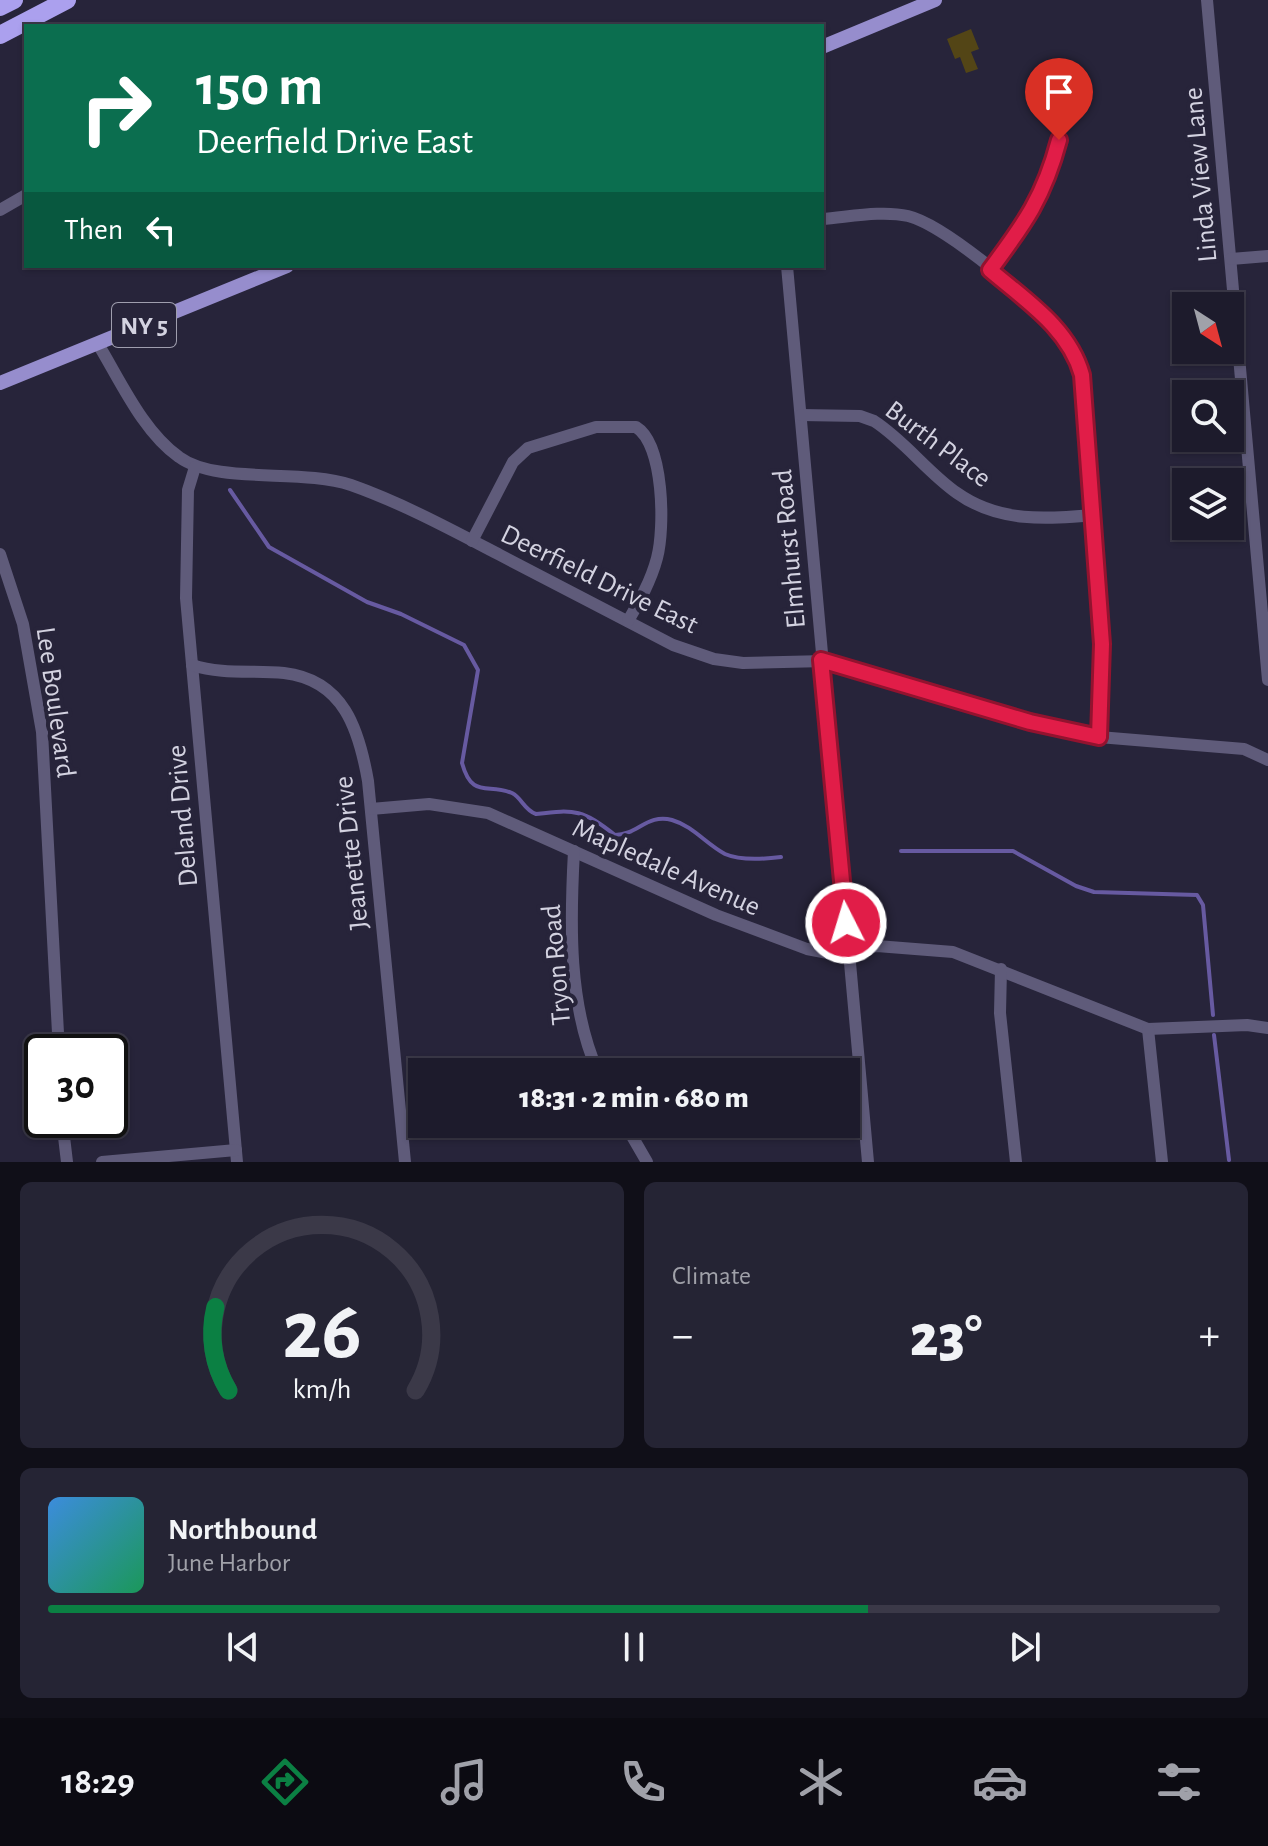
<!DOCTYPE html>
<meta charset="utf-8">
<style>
:root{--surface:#1d1b2c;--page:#252434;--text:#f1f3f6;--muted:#a0a1a9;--line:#3b3948;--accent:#0b8043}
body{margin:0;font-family:"Alegreya Sans",sans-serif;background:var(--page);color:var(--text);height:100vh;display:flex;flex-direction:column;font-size:30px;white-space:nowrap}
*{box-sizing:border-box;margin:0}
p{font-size:26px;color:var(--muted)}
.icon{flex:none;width:44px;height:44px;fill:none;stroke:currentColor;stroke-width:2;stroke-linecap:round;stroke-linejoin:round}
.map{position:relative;height:1162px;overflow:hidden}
.sheet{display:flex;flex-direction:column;gap:20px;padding:20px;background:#100f18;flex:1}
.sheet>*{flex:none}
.top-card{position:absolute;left:24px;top:24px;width:800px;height:244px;border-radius:0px;box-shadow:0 2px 6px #0004,0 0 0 2px var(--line);background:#0b6e4f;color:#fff;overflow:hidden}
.needle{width:52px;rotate:144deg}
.controls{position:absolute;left:1172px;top:292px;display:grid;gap:16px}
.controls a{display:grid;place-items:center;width:72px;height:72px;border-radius:0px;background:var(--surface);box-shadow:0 2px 6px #0004,0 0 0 2px var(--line);font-size:40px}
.speed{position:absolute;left:24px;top:1034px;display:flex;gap:16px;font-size:40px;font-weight:700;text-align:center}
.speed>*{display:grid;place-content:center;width:104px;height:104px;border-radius:50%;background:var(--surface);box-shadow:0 2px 6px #0004,0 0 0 2px var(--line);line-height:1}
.speed .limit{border:4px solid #111;border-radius:12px;background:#fff;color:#111}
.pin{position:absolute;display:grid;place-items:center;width:68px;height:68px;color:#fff;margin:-82px -34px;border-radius:50% 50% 50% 0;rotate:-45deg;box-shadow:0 0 8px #0007}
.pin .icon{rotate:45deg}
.me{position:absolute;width:88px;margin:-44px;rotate:355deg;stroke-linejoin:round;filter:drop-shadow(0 0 6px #0008)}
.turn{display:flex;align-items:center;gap:28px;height:168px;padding:0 40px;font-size:36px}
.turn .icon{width:104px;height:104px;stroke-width:2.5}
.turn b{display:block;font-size:56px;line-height:68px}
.then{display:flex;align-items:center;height:76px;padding:0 40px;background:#0003;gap:16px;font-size:30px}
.big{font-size:60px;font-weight:800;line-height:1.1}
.sheet .widget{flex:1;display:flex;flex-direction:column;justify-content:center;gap:12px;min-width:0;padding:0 28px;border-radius:12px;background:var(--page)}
.sheet .dial{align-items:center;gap:0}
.dial svg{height:208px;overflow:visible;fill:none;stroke:var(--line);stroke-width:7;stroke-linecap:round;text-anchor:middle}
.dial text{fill:var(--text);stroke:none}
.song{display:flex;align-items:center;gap:24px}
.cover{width:96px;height:96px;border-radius:12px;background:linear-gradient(135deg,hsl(210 70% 55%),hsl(150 70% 35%))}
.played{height:8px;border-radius:4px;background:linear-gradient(90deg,var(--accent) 70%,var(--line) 70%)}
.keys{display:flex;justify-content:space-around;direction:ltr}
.heat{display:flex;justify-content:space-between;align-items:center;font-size:44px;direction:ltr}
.sheet .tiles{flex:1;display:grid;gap:20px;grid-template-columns:1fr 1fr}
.widget:last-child{grid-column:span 2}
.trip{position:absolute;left:408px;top:1058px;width:452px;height:80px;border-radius:0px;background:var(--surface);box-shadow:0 2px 6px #0004,0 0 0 2px var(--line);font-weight:800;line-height:80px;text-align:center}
.dock{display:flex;height:128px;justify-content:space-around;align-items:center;background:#0c0b12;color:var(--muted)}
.dock .icon{width:56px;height:56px}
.dock .on{color:var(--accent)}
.dock b{font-size:36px;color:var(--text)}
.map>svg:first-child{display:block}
</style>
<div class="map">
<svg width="1268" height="1162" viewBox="0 0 1268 1162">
<rect width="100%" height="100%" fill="#27243a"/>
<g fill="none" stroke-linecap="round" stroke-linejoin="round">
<g stroke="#675aa1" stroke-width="4">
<path d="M230 490 269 547 367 602 401 614 464 645 478 670 462 763C472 799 487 783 512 793 522 798 524 810 536 814 576 809 583 810 615 835 637 835 648 813 672 820 693 826 706 844 725 854 741 861 765 859 781 857"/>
<polyline points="901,851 1013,851 1076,886 1094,892 1197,895 1203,905 1213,1015"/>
<polyline points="1214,1035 1229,1160"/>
</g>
</g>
<polygon fill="#534516" points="971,29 979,49 971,52 978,69 966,73 960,57 955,59 947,39"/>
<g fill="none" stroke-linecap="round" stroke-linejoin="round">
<g stroke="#5f5b7a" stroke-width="12">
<polyline points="1207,0 1268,680"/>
<polyline points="0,210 26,195"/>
<path d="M822 219C849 217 882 210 908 216 946 225 1045 309 1067 341 1078 358 1082 375 1085 394L1102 644 1099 737"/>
<polyline points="1231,259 1268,256"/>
<polyline points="787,266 868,1162"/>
<path d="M990 270C1025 223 1044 198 1059 140"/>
<path d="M98 344C120 380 143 432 179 457 217 485 301 468 351 485 402 503 452 530 500 555 558 585 615 615 673 645L714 659 743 663 826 661 1030 722 1099 737 1244 749 1268 760"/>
<path d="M801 415 860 416 874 421C905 441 927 472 957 493 999 523 1047 519 1094 515"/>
<polyline points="195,467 188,490 186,598 237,1162"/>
<path d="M472 541 513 462 528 448 596 427H636C664 444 665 528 657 558 651 581 639 602 628 621"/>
<polyline points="0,554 23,624 42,732 59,1052"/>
<path d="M192 665C223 675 252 670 284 673 344 680 359 730 368 781L405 1162"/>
<polyline points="371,809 429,804 488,813 716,915 807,949 828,953 877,946 953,952 1148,1029 1247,1025 1268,1028"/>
<path d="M574 851C570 923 568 1005 598 1072"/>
<polyline points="1001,969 1000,1013 1016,1162"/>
<polyline points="1148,1029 1162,1162"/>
<polyline points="62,1120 67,1162"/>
<polyline points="625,1124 647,1162"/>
<polyline points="102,1162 236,1150"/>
</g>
<g stroke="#968dcd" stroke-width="14">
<polyline points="822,47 935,0"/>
<polyline points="0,383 287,266"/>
</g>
<g stroke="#aba0ee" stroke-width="18">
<polyline points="0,7 14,0"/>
<polyline points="0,35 67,0"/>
</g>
</g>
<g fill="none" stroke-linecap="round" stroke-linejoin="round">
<defs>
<path id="route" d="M846 923 821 660 1030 722 1099 737 1102 644 1082 375C1069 328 1025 300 990 270 1025 223 1044 197 1059 140"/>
</defs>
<use href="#route" stroke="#92132f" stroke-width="20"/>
<use href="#route" stroke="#e11d48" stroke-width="14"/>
</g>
<g text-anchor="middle" stroke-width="8" stroke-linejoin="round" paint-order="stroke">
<rect fill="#27243a" stroke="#9f9eae" stroke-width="2" x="112" y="303" width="64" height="44" rx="6"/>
<g font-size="26" font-weight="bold" fill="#d3d2e0">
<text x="144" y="334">NY 5</text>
</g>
<g font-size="28" fill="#d3d2e0" stroke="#27243a">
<text transform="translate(1199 175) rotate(-95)" y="10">Linda View Lane</text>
<text transform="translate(939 443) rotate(37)" y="10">Burth Place</text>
<text transform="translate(788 549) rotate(-95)" y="10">Elmhurst Road</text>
<text transform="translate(600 578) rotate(26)" y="10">Deerfield Drive East</text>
<text transform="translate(57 702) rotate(82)" y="10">Lee Boulevard</text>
<text transform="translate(181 816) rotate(-95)" y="10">Deland Drive</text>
<text transform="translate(350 853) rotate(-96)" y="10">Jeanette Drive</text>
<text transform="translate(667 866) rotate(24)" y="10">Mapledale Avenue</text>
<text transform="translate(555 965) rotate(-95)" y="10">Tryon Road</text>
</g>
</g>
</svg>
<div class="controls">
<a><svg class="needle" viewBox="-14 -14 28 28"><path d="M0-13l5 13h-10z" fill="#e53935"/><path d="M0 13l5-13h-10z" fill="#a0a1a9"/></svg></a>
<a><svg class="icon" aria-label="search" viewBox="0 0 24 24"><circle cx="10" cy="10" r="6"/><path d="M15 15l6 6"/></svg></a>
<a><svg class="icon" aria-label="layers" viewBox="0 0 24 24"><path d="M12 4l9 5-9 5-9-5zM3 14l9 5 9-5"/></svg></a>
</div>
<div class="speed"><div class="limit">30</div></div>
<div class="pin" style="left:1059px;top:140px;background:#d93025"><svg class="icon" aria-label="arrive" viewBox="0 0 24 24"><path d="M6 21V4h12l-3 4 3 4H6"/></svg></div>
<svg class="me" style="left:846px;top:923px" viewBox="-20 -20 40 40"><circle r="17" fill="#e11d48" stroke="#fff" stroke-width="3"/><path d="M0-11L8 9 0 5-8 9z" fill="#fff"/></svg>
<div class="trip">18:31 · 2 min · 680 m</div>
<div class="top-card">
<div class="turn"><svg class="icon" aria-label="right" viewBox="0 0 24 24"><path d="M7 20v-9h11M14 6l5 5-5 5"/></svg><div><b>150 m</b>Deerfield Drive East</div></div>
<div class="then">Then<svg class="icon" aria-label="left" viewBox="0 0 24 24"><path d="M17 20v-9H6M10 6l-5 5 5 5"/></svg></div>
</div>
</div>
<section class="sheet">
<div class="tiles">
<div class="widget dial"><svg viewBox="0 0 100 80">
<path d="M14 69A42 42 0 1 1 86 69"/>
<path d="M14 69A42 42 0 0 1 9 37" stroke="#0b8043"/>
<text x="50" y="56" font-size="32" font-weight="700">26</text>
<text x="50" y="72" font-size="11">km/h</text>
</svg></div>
<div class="widget"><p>Climate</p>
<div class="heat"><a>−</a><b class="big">23°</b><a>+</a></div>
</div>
<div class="widget">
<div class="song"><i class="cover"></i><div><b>Northbound</b><p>June Harbor</p></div></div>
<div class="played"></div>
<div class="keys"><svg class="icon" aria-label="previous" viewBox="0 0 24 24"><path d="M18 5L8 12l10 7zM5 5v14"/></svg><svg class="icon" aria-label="pause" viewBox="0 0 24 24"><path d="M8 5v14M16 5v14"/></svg><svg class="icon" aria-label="next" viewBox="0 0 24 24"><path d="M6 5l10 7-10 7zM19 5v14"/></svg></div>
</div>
</div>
</section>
<nav class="dock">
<b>18:29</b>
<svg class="icon on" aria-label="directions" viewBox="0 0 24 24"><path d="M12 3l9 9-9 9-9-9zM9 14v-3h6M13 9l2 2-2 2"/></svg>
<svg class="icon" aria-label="music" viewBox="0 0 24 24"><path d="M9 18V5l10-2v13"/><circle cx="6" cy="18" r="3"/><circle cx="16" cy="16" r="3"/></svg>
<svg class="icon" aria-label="phone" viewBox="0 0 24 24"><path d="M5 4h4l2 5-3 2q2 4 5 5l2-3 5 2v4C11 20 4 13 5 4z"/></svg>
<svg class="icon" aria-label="climate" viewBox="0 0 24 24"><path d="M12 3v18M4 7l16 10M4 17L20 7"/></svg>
<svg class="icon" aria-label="car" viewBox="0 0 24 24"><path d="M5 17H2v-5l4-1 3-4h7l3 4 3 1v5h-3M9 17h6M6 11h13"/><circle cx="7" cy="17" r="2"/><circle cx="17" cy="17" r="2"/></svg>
<svg class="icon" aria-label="filters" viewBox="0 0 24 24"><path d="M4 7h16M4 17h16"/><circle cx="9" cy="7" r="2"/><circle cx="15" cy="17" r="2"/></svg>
</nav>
